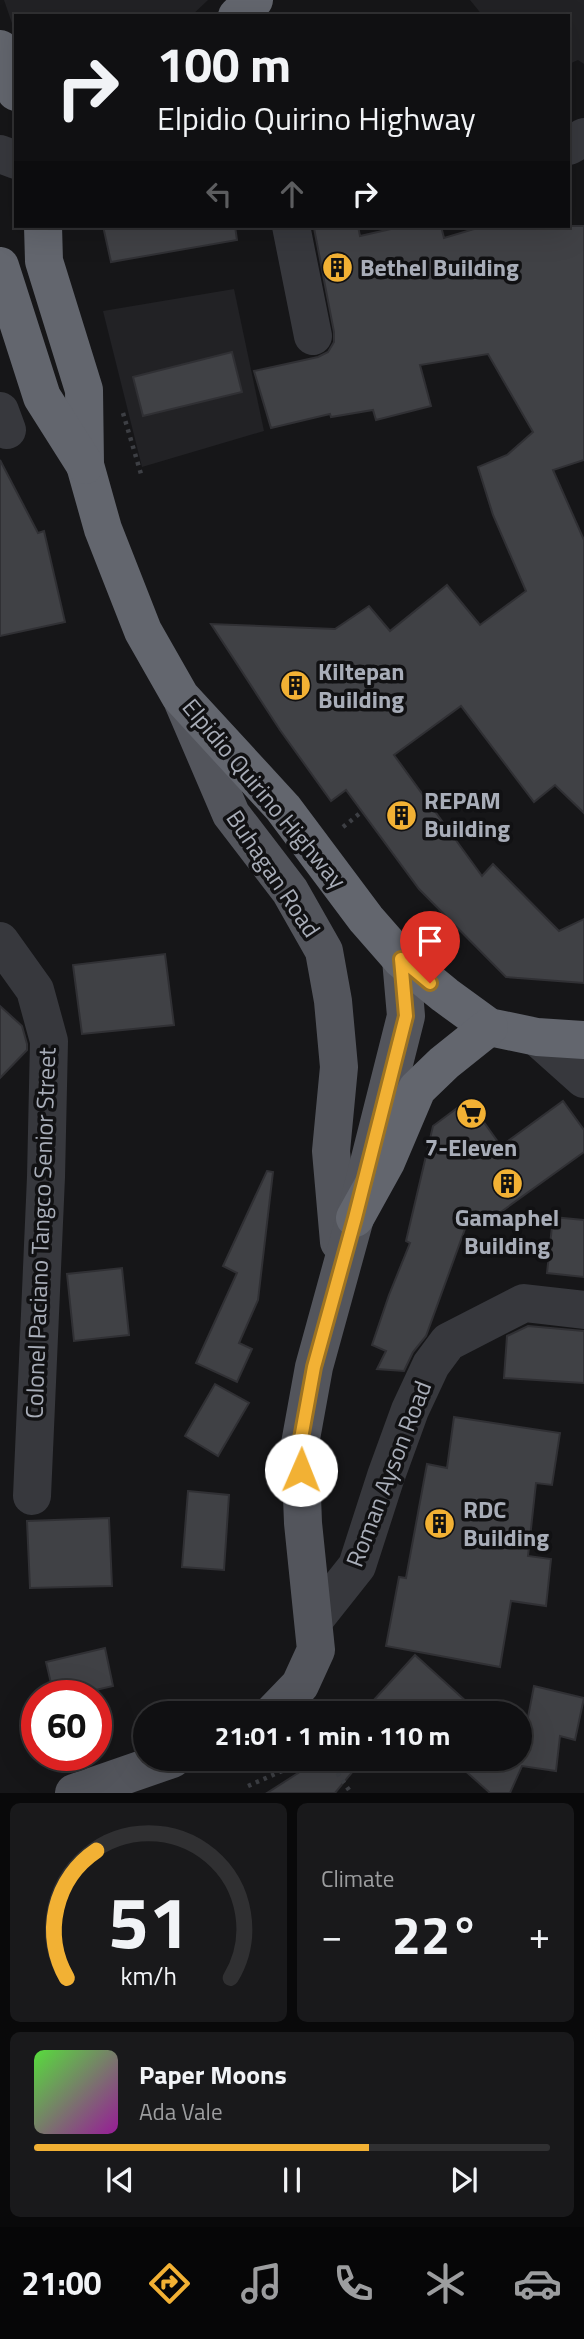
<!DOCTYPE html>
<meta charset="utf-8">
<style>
:root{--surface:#101012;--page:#19191b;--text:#f1f3f6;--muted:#9c9d9f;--line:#303032;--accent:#f2b134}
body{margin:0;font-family:"Titillium Web",sans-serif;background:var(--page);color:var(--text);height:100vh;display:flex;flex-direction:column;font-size:26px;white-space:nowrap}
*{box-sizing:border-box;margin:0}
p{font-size:23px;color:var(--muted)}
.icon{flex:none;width:38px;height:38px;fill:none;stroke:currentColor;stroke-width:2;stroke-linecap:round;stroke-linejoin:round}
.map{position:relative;height:1793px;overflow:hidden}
.panel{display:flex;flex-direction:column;gap:10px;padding:10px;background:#09090a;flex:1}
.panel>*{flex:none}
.guide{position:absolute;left:14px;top:14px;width:556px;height:214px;border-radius:0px;box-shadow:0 7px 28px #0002,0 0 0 2px var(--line);background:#101012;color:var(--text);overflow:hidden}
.speed{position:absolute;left:21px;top:1680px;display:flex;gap:14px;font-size:35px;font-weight:700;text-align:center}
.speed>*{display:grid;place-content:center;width:91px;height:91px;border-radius:50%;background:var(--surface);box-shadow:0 7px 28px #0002,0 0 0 2px var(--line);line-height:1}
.speed .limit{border:10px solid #d22;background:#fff;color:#111}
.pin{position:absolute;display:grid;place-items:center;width:60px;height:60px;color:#fff;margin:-72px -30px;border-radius:50% 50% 50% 0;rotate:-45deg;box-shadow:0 0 7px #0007}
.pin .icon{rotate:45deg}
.me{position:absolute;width:77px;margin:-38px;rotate:1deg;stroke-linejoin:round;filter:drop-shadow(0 0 5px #0008)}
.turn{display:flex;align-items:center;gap:24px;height:147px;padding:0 28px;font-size:32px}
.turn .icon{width:91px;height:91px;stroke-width:2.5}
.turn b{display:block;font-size:49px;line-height:60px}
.lanes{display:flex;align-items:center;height:66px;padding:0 28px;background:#0003;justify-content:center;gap:35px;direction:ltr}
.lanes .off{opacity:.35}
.big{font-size:52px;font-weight:700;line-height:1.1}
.panel .card{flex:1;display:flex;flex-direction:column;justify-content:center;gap:10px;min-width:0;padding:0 24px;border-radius:10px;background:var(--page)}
.panel .dial{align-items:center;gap:0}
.dial svg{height:182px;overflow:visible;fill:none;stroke:var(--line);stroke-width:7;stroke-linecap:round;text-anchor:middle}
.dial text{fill:var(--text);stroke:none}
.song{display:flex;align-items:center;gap:21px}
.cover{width:84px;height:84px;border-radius:10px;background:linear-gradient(135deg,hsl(110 70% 55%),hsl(300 70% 35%))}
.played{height:7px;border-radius:4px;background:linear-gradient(90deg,var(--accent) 65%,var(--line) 65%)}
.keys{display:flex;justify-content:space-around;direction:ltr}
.heat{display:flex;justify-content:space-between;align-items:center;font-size:38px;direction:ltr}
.panel .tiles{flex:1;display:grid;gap:10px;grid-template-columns:1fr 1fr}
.card:last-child{grid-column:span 2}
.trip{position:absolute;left:133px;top:1701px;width:399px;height:70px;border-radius:35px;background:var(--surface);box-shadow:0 7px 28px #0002,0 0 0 2px var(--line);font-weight:700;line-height:70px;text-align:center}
.tabs{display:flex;height:112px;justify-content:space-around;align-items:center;background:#060607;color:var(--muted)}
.tabs .icon{width:49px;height:49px}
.tabs .on{color:var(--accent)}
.tabs b{font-size:32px;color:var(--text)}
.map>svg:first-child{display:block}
</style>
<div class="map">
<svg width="584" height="1793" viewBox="0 0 584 1793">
<rect width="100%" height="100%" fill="#161618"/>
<g fill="#222225">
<polygon points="4,0 208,0 191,16 16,16 16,35"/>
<polygon points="470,0 584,0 584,64 578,60 569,64 569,16 483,16"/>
<polygon points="234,289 264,431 142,467 103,311"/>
</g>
<g fill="#404145" stroke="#303034" stroke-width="2">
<polygon points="103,226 235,226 237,240 111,262"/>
<polygon points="325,226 358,226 360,236 404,226 441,226 444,238 484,226 584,226 584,460 553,470 584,540 584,813 555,785 534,802 461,706 394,755 482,876 493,864 559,931 584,919 584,983 506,977 419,889 346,790 331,801 280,730 211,624 335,629 369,606 390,631 447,585 480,625 526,591 493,515 478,467 507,455 533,432 488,354 420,365 431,406 376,420 373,410 331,417 330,414 271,428 254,371 318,357 328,352 334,342 334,332 314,228"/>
<polygon points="232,352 242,392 143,416 133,377"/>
<polygon points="0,460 38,533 44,531 65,622 0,636"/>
<polygon points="165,954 174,1025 82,1034 73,965"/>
<polygon points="0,1006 22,1026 27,1044 27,1050 0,1078"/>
<polygon points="468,1100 501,1146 563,1101 584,1130 584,1152 487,1222 469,1218 426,1336 413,1352 404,1371 377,1369 386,1351 372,1345 389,1295 410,1243 406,1241 433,1126"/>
<polygon points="267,1171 273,1172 258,1300 239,1343 252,1349 237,1382 196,1363 237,1273 223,1266"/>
<polygon points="553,1217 584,1220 584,1277 547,1273"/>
<polygon points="122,1268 129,1335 74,1341 67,1274"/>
<polygon points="528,1326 584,1331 584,1383 504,1378 507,1336"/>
<polygon points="215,1384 249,1403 218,1456 185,1436"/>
<polygon points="454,1417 560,1433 552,1485 536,1483 528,1556 551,1559 546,1606 511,1601 500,1667 386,1646 399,1577 406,1578 427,1464 447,1468"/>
<polygon points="188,1491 229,1495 224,1570 182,1567"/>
<polygon points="109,1518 112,1586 30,1588 27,1521"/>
<polygon points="105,1648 113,1686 70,1696 54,1696 46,1662"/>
<polygon points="415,1655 479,1713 362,1713"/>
<polygon points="534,1686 584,1698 575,1740 560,1736 556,1771 522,1766 510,1793 490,1793 452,1759 520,1759"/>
<polygon points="320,1759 363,1759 335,1793 267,1793"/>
</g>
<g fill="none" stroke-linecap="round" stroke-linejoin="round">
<g stroke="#3d3f44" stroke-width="4.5" stroke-dasharray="3.5 5" stroke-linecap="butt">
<polyline points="123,413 141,474"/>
<polyline points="343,827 359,814"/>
<polyline points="328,1759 351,1793"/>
<polyline points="248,1786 309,1759"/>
</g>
<g stroke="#37383d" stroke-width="38">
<polyline points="569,146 584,137"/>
<polyline points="0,154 16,160"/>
<polyline points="291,226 313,336"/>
<polyline points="0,411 7,430"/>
<polyline points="0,941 35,990 49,1041 46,1177 32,1496"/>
<polyline points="537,1037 584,1079"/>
<polyline points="315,1619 357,1566 386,1476 410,1410 431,1365 448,1342 524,1303 584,1310"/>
</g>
<g stroke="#53555c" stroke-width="38">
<polyline points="183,702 231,814 290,891 324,951 333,1001 339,1067 331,1151 339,1242"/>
<polyline points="273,1713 300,1685 316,1650 303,1523 300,1444 314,1367 355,1218 406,1016 401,959"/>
<polyline points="74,1793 172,1759"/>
</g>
<g stroke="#63666e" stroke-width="38">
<polyline points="237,16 254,0"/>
<polyline points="0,49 16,92"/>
<polyline points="43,226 44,261 84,390 85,465 103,529 143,631 180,696 283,808 366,919 401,959 445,995 489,1027 537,1037 584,1040"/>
<polyline points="0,266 42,397 85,465"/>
<polyline points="355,1218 386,1162 417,1089 444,1063 489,1027"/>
</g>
</g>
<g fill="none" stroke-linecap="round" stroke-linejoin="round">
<defs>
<polyline id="route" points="301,1470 300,1444 314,1367 355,1218 406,1016 401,959 430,983"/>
</defs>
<use href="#route" stroke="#9d7322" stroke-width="18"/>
<use href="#route" stroke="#f2b134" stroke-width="12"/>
</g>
<defs>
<symbol id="building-disc" viewBox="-11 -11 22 22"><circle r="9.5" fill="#f2b134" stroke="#111113"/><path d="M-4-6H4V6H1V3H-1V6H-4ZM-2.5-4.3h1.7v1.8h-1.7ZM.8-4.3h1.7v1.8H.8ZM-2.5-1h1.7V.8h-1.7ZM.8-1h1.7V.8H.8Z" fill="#111"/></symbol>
<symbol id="supermarket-disc" viewBox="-11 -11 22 22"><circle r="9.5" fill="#f2b134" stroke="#111113"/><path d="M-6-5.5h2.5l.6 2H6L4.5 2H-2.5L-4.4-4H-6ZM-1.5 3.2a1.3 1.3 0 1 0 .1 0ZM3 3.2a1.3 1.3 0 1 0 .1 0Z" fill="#111"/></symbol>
</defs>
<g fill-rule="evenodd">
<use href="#building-disc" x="320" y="250" width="35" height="35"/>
<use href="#building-disc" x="278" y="668" width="35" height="35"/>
<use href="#building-disc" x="384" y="798" width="35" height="35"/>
<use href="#supermarket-disc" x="454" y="1096" width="35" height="35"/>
<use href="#building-disc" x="490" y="1166" width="35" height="35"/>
<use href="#building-disc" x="422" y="1506" width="35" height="35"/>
</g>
<g text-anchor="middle" stroke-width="7" stroke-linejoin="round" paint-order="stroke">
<g font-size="24" font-weight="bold" fill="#a8adb8" stroke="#111113" text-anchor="start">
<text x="360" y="276">Bethel Building</text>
<text x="318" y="680">Kiltepan<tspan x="318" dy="28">Building</tspan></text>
<text x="424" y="809">REPAM<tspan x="424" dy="28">Building</tspan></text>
<text x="471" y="1156" text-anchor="middle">7-Eleven</text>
<text x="507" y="1226" text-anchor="middle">Gamaphel<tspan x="507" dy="28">Building</tspan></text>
<text x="463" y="1518">RDC<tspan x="463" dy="28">Building</tspan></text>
</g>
<g font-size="24" fill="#a8adb8" stroke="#111113">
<text transform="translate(264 794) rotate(50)" y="8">Elpidio Quirino Highway</text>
<text transform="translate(273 874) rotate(56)" y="8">Buhagan Road</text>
<text transform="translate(41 1233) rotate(-88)" y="8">Colonel Paciano Tangco Senior Street</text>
<text transform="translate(389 1474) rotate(-69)" y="8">Roman Ayson Road</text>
</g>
</g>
</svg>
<div class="speed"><div class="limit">60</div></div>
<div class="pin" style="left:430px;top:983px;background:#d93025"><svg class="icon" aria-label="arrive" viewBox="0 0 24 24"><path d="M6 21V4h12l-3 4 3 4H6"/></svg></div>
<svg class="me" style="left:301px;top:1470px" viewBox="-20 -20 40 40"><circle r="19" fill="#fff"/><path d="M0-13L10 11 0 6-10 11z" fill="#f2b134"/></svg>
<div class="trip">21:01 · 1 min · 110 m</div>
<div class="guide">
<div class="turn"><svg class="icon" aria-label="right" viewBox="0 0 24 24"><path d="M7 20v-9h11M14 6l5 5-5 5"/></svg><div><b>100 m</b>Elpidio Quirino Highway</div></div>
<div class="lanes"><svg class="icon off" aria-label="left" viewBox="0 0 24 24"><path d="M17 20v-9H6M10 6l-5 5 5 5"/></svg><svg class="icon off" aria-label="ahead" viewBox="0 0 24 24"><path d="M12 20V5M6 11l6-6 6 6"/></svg><svg class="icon" aria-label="right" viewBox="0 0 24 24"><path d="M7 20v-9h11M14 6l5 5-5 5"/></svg></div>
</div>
</div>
<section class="panel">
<div class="tiles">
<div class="card dial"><svg viewBox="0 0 100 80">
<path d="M14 69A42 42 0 1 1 86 69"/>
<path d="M14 69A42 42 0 0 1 27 13" stroke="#f2b134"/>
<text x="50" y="56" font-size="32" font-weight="700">51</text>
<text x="50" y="72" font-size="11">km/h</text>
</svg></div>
<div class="card"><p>Climate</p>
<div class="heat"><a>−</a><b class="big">22°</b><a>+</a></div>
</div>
<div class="card">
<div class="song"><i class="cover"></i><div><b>Paper Moons</b><p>Ada Vale</p></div></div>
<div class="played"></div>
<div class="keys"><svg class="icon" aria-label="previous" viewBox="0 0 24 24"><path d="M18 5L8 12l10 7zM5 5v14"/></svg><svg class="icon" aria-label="pause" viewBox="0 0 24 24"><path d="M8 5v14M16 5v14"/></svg><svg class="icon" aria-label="next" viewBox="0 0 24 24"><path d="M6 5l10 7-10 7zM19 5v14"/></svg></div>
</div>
</div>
</section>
<nav class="tabs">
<b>21:00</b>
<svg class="icon on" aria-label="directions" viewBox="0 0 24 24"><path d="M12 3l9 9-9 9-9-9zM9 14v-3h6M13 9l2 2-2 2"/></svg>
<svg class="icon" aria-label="music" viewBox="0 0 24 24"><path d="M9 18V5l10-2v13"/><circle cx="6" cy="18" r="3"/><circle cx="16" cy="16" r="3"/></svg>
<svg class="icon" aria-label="phone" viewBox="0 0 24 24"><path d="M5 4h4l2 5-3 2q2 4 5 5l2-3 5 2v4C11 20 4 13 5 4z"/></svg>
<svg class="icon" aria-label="climate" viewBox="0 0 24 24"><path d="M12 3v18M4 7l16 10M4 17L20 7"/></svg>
<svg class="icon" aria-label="car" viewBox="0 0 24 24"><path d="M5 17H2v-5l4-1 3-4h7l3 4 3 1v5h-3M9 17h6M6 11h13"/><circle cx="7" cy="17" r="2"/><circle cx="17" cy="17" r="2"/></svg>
</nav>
